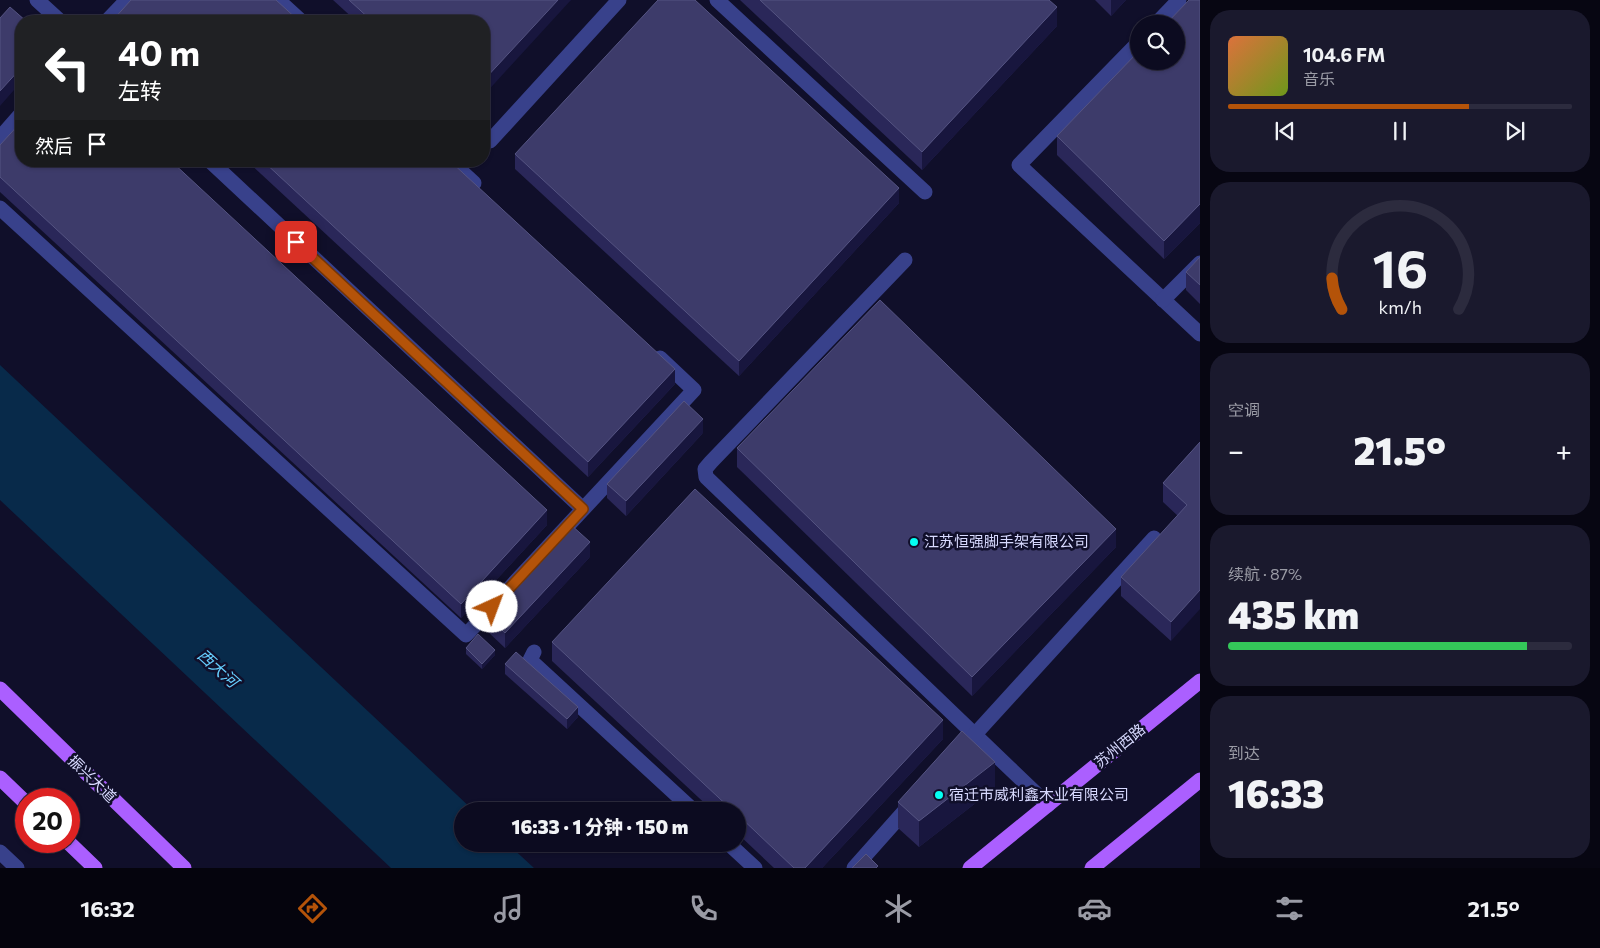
<!DOCTYPE html>
<html lang="zh">
<meta charset="utf-8">
<style>
:root{--surface:#0c0b20;--page:#1a192d;--text:#f1f3f6;--muted:#9a9ba5;--line:#2c2b3e;--accent:#b45309}
body{margin:0;font-family:Commissioner,"Noto Sans SC",sans-serif;background:var(--page);color:var(--text);height:100vh;display:flex;flex-direction:column;font-size:19px;white-space:nowrap}
*{box-sizing:border-box;margin:0}
p{font-size:16px;color:var(--muted)}
.icon{flex:none;width:28px;height:28px;fill:none;stroke:currentColor;stroke-width:2;stroke-linecap:round;stroke-linejoin:round}
.map{position:relative;flex:1;overflow:hidden}
.details{display:flex;flex-direction:column;gap:10px;padding:10px;background:#070612;width:400px}
.details>*{flex:none}
.banner{position:absolute;left:15px;top:15px;width:475px;height:152px;border-radius:20px;box-shadow:0 1px 4px #0004,0 0 0 1px var(--line);background:#202124;color:#fff;overflow:hidden}
.fabs{position:absolute;left:1130px;top:15px;display:grid;gap:10px}
.fabs a{display:grid;place-items:center;width:55px;height:55px;border-radius:50%;background:var(--surface);box-shadow:0 1px 4px #0004,0 0 0 1px var(--line);font-size:25px}
.speed{position:absolute;left:15px;top:788px;display:flex;gap:10px;font-size:25px;font-weight:700;text-align:center}
.speed>*{display:grid;place-content:center;width:65px;height:65px;border-radius:50%;background:var(--surface);box-shadow:0 1px 4px #0004,0 0 0 1px var(--line);line-height:1}
.speed .limit{border:8px solid #d22;background:#fff;color:#111}
.pin{position:absolute;display:grid;place-items:center;width:42px;height:42px;color:#fff;margin:-21px;border-radius:10px;box-shadow:0 2px 8px #0006}
.me{position:absolute;width:55px;margin:-28px;rotate:43deg;stroke-linejoin:round;filter:drop-shadow(0 0 4px #0008)}
.turn{display:flex;align-items:center;gap:18px;height:105px;padding:0 20px;font-size:22px}
.turn .icon{width:65px;height:65px;stroke-width:2.5}
.turn b{display:block;font-size:35px;line-height:42px}
.then{display:flex;align-items:center;height:48px;padding:0 20px;background:#0003;gap:10px;font-size:19px}
.big{font-size:38px;font-weight:800;line-height:1.1}
.details .card{flex:1;display:flex;flex-direction:column;justify-content:center;gap:8px;min-width:0;padding:0 18px;border-radius:20px;background:var(--page)}
.details .dial{align-items:center;gap:0}
.dial svg{height:130px;overflow:visible;fill:none;stroke:var(--line);stroke-width:7;stroke-linecap:round;text-anchor:middle}
.dial text{fill:var(--text);stroke:none}
.song{display:flex;align-items:center;gap:15px}
.cover{width:60px;height:60px;border-radius:8px;background:linear-gradient(135deg,hsl(20 70% 55%),hsl(80 70% 35%))}
.played{height:5px;border-radius:2px;background:linear-gradient(90deg,var(--accent) 70%,var(--line) 70%)}
.keys{display:flex;justify-content:space-around;direction:ltr}
.heat{display:flex;justify-content:space-between;align-items:center;font-size:28px;direction:ltr}
.charge{height:8px;border-radius:4px;background:linear-gradient(90deg,#34c759 87%,var(--line) 0)}
.trip{position:absolute;left:454px;top:802px;width:292px;height:50px;border-radius:25px;background:var(--surface);box-shadow:0 1px 4px #0004,0 0 0 1px var(--line);font-weight:800;line-height:50px;text-align:center}
.menu{display:flex;height:80px;justify-content:space-around;align-items:center;background:#05040d;color:var(--muted)}
.menu .icon{width:35px;height:35px}
.menu .current{color:var(--accent)}
.menu b{font-size:22px;color:var(--text)}
main{display:flex;flex:1;min-height:0}
.map>svg:first-child{display:block}
</style>
<main>
<div class="map">
<svg width="1200" height="868" viewBox="0 0 1200 868">
<rect width="100%" height="100%" fill="#100f2a"/>
<polygon fill="#082a4a" points="0,365 474,811 462,811 462,844 508,844 534,868 391,868 0,500"/>
<g fill="none" stroke-linecap="round" stroke-linejoin="round">
<g stroke="#38418b" stroke-width="15">
<polyline points="37,0 60,21"/>
<polyline points="278,0 301,21"/>
<polyline points="717,0 925,192"/>
<polyline points="107,21 127,0"/>
<polyline points="1156,24 1179,0"/>
<polyline points="1139,42 1019,165 1200,334"/>
<polyline points="0,138 21,114"/>
<polyline points="490,141 619,0"/>
<polyline points="210,161 583,509"/>
<polyline points="450,161 474,183"/>
<polyline points="0,208 466,635 694,390 660,358"/>
<polyline points="905,260 711,462 705,469 706,477 1048,805"/>
<polyline points="1163,300 1200,263"/>
<polyline points="534,652 530,660 694,811"/>
<polyline points="968,742 1154,538"/>
<polyline points="729,844 755,868"/>
<polyline points="0,852 17,868"/>
<polyline points="854,868 910,805"/>
</g>
<g stroke="#ab5fff" stroke-width="15">
<polyline points="0,689 184,868"/>
<polyline points="0,778 26,803"/>
<polyline points="67,841 95,868"/>
<polyline points="970,868 1200,681"/>
<polyline points="1092,868 1200,780"/>
</g>
</g>
<g fill="#2a2759">
<polygon points="333,0 571,0 484,21 356,21"/>
<polygon points="740,0 1049,0 1057,26 922,170"/>
<polygon points="1095,0 1126,0 1111,16"/>
<polygon points="1200,0 1200,223 1164,259 1057,155 1057,136"/>
<polygon points="0,145 547,525 461,618 0,192"/>
<polygon points="515,154 899,203 739,376 515,169"/>
<polygon points="247,161 450,161 675,384 588,477"/>
<polygon points="1200,257 1200,304 1186,290 1186,272"/>
<polygon points="703,433 626,516 607,498 607,484"/>
<polygon points="1200,442 1171,641 1121,596 1121,577 1178,516 1163,502 1163,483"/>
<polygon points="737,448 1116,547 972,696 737,467"/>
<polygon points="590,557 505,648 486,630 486,615"/>
<polygon points="552,642 943,739 822,868 774,868 738,834 738,811 713,811 552,661"/>
<polygon points="466,648 495,655 482,669 466,654"/>
<polygon points="505,664 578,717 567,729 505,674"/>
<polygon points="995,788 919,847 898,828 898,802"/>
</g>
<g fill="#18163e">
<polygon points="558,0 571,0 484,95 484,80"/>
<polygon points="1111,0 1126,0 1111,16"/>
<polygon points="1057,7 1057,26 922,170 922,152"/>
<polygon points="21,68 21,82 0,106 0,91"/>
<polygon points="899,188 899,203 739,376 739,361"/>
<polygon points="1200,204 1200,223 1164,259 1164,241"/>
<polygon points="675,369 675,384 588,477 588,462"/>
<polygon points="703,419 703,433 626,516 626,501"/>
<polygon points="547,510 547,525 461,618 461,604"/>
<polygon points="1116,529 1116,547 972,696 972,677"/>
<polygon points="590,542 590,557 505,648 505,633"/>
<polygon points="1200,590 1200,609 1171,641 1171,622"/>
<polygon points="495,650 495,655 482,669 482,664"/>
<polygon points="578,707 578,717 567,729 567,719"/>
<polygon points="943,720 943,739 822,868 805,868"/>
<polygon points="995,762 995,788 919,847 919,821"/>
</g>
<g fill="#3d3b6a" stroke="#555482">
<polygon points="131,0 276,0 299,21 112,21"/>
<polygon points="349,0 558,0 484,80 484,21 372,21"/>
<polygon points="658,0 695,0 899,188 739,361 515,154"/>
<polygon points="760,0 1049,0 1057,7 922,152"/>
<polygon points="1189,0 1200,0 1200,204 1164,241 1057,136 1139,51 1139,61 1176,61 1176,24 1166,24"/>
<polygon points="10,7 26,21 21,21 21,68 0,91 0,18"/>
<polygon points="21,122 21,161 171,161 547,510 461,604 0,177 0,145"/>
<polygon points="263,161 450,161 675,369 588,462"/>
<polygon points="1200,257 1200,285 1186,272"/>
<polygon points="880,300 1116,529 972,677 737,448"/>
<polygon points="684,401 703,419 626,501 607,484"/>
<polygon points="1200,442 1200,590 1171,622 1121,577 1187,505 1163,483"/>
<polygon points="695,489 943,720 805,868 794,868 738,815 738,811 733,811 552,642"/>
<polygon points="570,524 590,542 505,633 486,615"/>
<polygon points="478,634 495,650 482,664 466,648"/>
<polygon points="516,652 578,707 567,719 505,664"/>
<polygon points="962,731 995,762 919,821 898,802"/>
<polygon points="866,854 878,866 876,868 852,868"/>
</g>
<g fill="none" stroke-linecap="round" stroke-linejoin="round">
<defs>
<polyline id="route" points="296,242 583,509 492,607"/>
</defs>
<use href="#route" stroke="#753606" stroke-width="12"/>
<use href="#route" stroke="#b45309" stroke-width="9"/>
</g>
<g fill="#04fff3" stroke="#100f2a" stroke-width="2">
<circle cx="914" cy="542" r="5"/>
<circle cx="939" cy="795" r="5"/>
</g>
<g text-anchor="middle" stroke-width="5" stroke-linejoin="round" paint-order="stroke">
<g font-size="15" fill="#d8daff" stroke="#100f2a" text-anchor="start">
<text x="924" y="547">江苏恒强脚手架有限公司</text>
<text x="949" y="800">宿迁市威利鑫木业有限公司</text>
</g>
<g font-size="15" fill="#d8daff" stroke="#100f2a">
<text transform="translate(1120 746) rotate(-39)" y="5">苏州西路</text>
<text transform="translate(92 779) rotate(44)" y="5">振兴大道</text>
</g>
<g font-size="16" font-style="italic" fill="#66cfff" stroke="#100f2a">
<text transform="translate(218 668) rotate(42)" y="6">西大河</text>
</g>
</g>
</svg>
<div class="fabs">
<a><svg class="icon" aria-label="search" viewBox="0 0 24 24"><circle cx="10" cy="10" r="6"/><path d="M15 15l6 6"/></svg></a>
</div>
<div class="speed"><div class="limit">20</div></div>
<div class="pin" style="left:296px;top:242px;background:#d93025"><svg class="icon" aria-label="arrive" viewBox="0 0 24 24"><path d="M6 21V4h12l-3 4 3 4H6"/></svg></div>
<svg class="me" style="left:492px;top:607px" viewBox="-20 -20 40 40"><circle r="19" fill="#fff"/><path d="M0-13L10 11 0 6-10 11z" fill="#b45309"/></svg>
<div class="trip">16:33 · 1 分钟 · 150 m</div>
<div class="banner">
<div class="turn"><svg class="icon" aria-label="left" viewBox="0 0 24 24"><path d="M17 20v-9H6M10 6l-5 5 5 5"/></svg><div><b>40 m</b>左转</div></div>
<div class="then">然后<svg class="icon" aria-label="arrive" viewBox="0 0 24 24"><path d="M6 21V4h12l-3 4 3 4H6"/></svg></div>
</div>
</div>
<section class="details">
<div class="card">
<div class="song"><i class="cover"></i><div><b>104.6 FM</b><p>音乐</p></div></div>
<div class="played"></div>
<div class="keys"><svg class="icon" aria-label="previous" viewBox="0 0 24 24"><path d="M18 5L8 12l10 7zM5 5v14"/></svg><svg class="icon" aria-label="pause" viewBox="0 0 24 24"><path d="M8 5v14M16 5v14"/></svg><svg class="icon" aria-label="next" viewBox="0 0 24 24"><path d="M6 5l10 7-10 7zM19 5v14"/></svg></div>
</div>
<div class="card dial"><svg viewBox="0 0 100 80">
<path d="M14 69A42 42 0 1 1 86 69"/>
<path d="M14 69A42 42 0 0 1 8 50" stroke="#b45309"/>
<text x="50" y="56" font-size="32" font-weight="700">16</text>
<text x="50" y="72" font-size="11">km/h</text>
</svg></div>
<div class="card"><p>空调</p>
<div class="heat"><a>−</a><b class="big">21.5°</b><a>+</a></div>
</div>
<div class="card"><p>续航 · 87%</p><b class="big">435 km</b><div class="charge"></div></div>
<div class="card"><p>到达</p><b class="big">16:33</b></div>
</section>
</main>
<nav class="menu">
<b>16:32</b>
<svg class="icon current" aria-label="directions" viewBox="0 0 24 24"><path d="M12 3l9 9-9 9-9-9zM9 14v-3h6M13 9l2 2-2 2"/></svg>
<svg class="icon" aria-label="music" viewBox="0 0 24 24"><path d="M9 18V5l10-2v13"/><circle cx="6" cy="18" r="3"/><circle cx="16" cy="16" r="3"/></svg>
<svg class="icon" aria-label="phone" viewBox="0 0 24 24"><path d="M5 4h4l2 5-3 2q2 4 5 5l2-3 5 2v4C11 20 4 13 5 4z"/></svg>
<svg class="icon" aria-label="climate" viewBox="0 0 24 24"><path d="M12 3v18M4 7l16 10M4 17L20 7"/></svg>
<svg class="icon" aria-label="car" viewBox="0 0 24 24"><path d="M5 17H2v-5l4-1 3-4h7l3 4 3 1v5h-3M9 17h6M6 11h13"/><circle cx="7" cy="17" r="2"/><circle cx="17" cy="17" r="2"/></svg>
<svg class="icon" aria-label="filters" viewBox="0 0 24 24"><path d="M4 7h16M4 17h16"/><circle cx="9" cy="7" r="2"/><circle cx="15" cy="17" r="2"/></svg>
<b>21.5°</b>
</nav>
